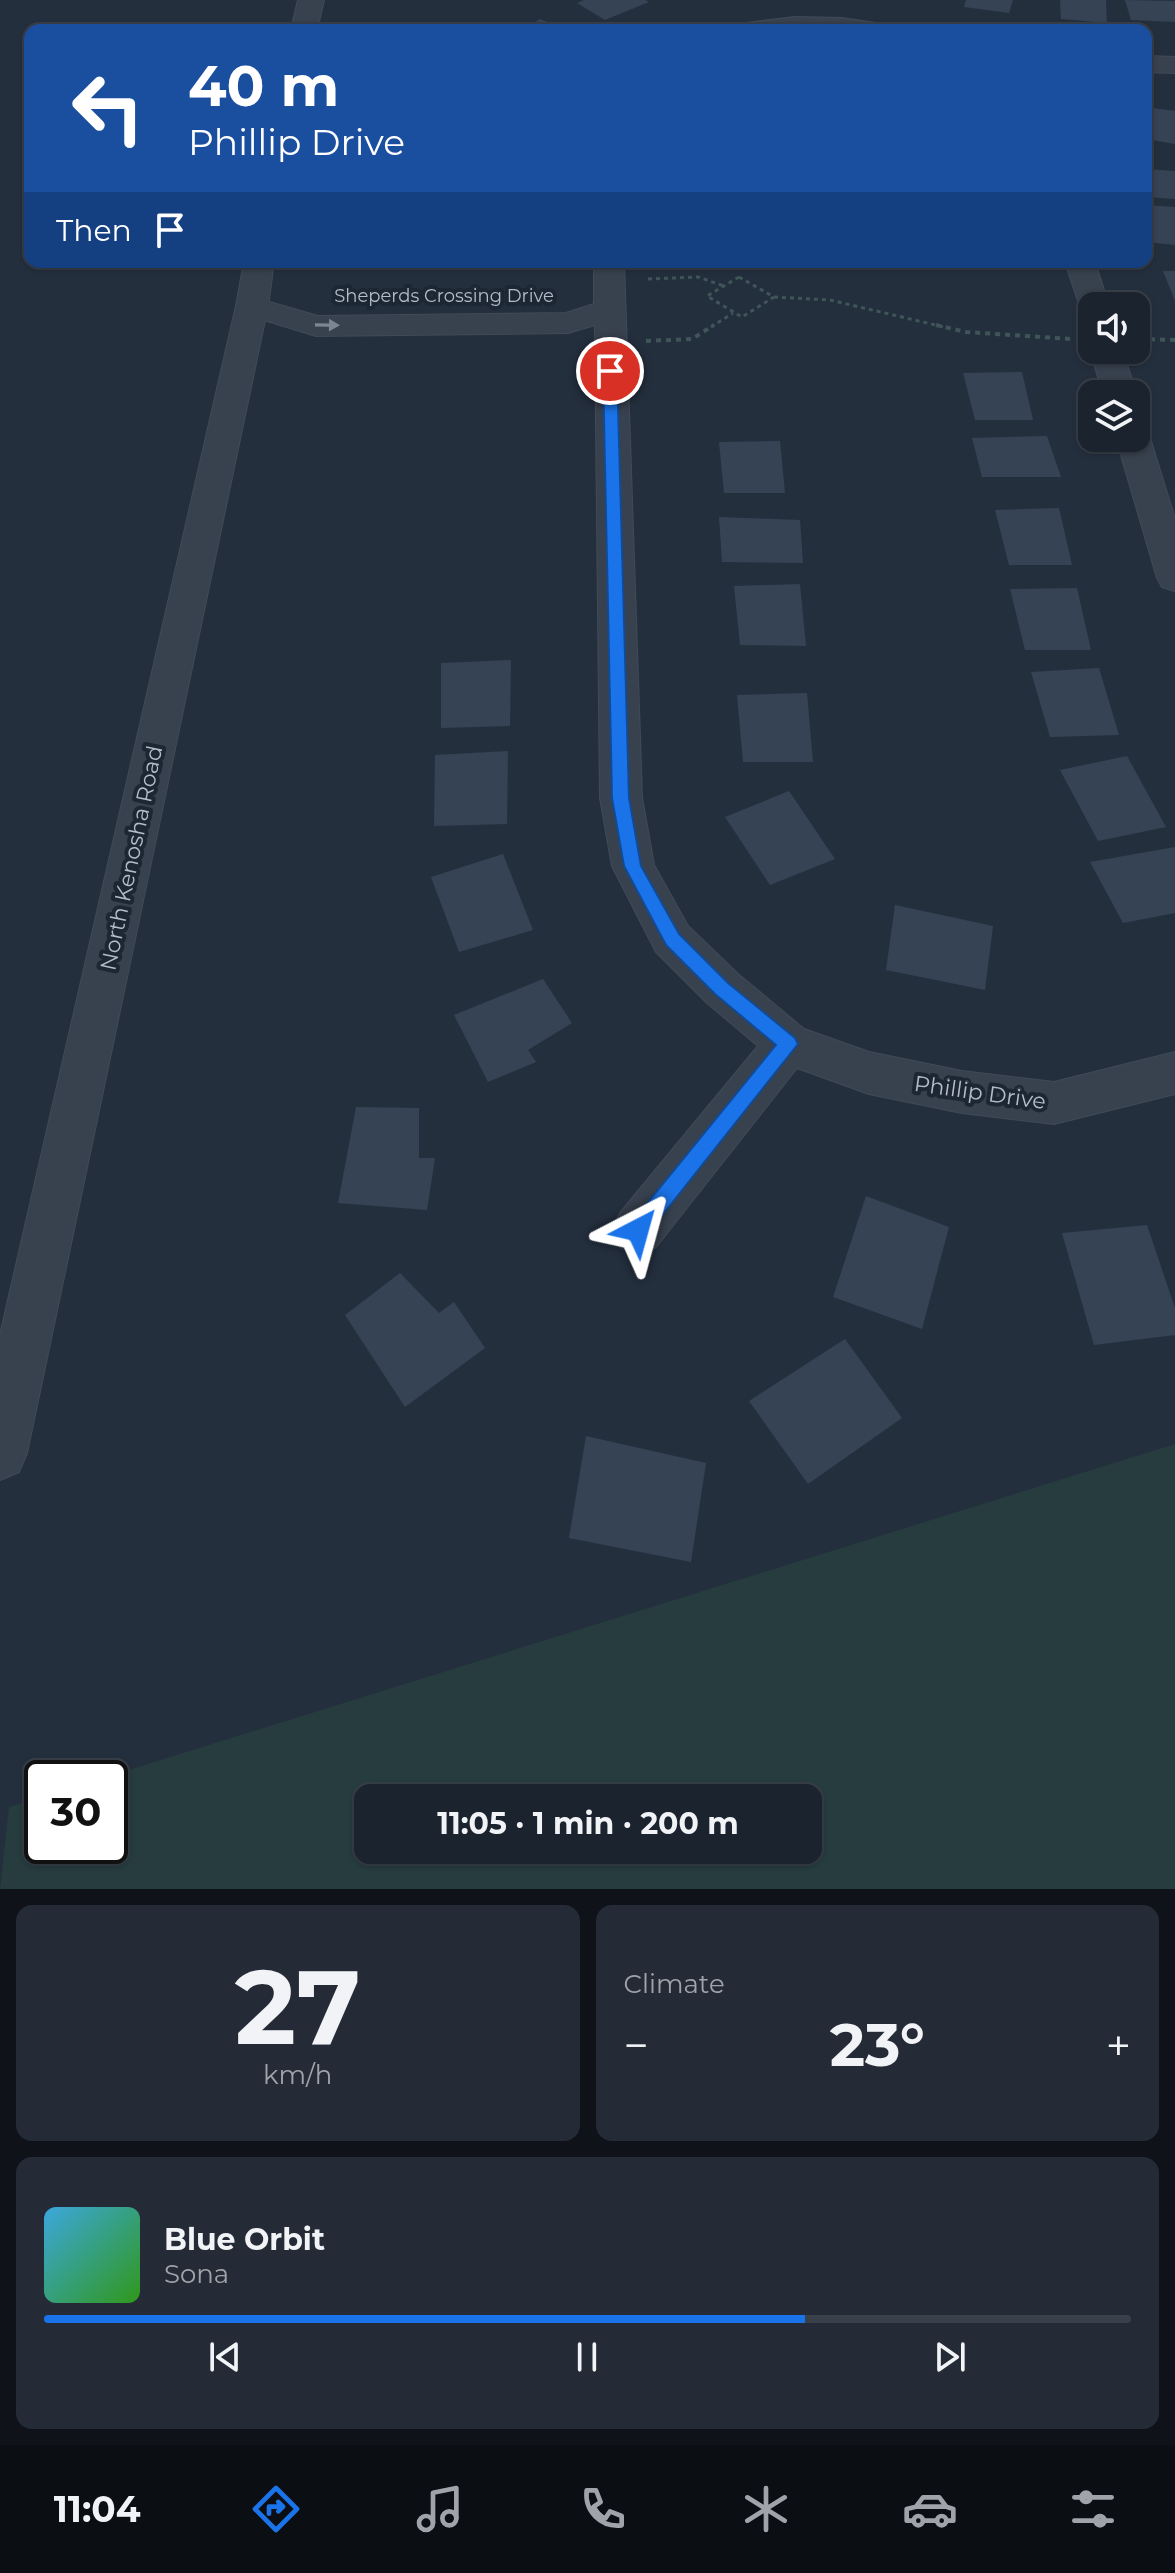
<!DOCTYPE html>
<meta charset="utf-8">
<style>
:root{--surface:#1b232e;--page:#242b36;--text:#f1f3f6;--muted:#a0a4aa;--line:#39404a;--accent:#1a73e8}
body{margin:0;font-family:Montserrat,sans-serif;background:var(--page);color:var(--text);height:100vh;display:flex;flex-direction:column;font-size:30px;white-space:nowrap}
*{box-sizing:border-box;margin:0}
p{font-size:26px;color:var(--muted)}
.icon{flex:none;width:44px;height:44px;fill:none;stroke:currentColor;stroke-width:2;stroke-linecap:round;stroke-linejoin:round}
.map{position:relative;height:1889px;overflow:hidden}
.side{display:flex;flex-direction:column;gap:16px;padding:16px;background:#0f1319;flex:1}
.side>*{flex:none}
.hud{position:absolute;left:24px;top:24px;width:1128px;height:244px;border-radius:16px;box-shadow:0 2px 6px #0004,0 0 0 2px var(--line);background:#1a4fa0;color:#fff;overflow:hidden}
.tools{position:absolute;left:1078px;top:292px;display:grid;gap:16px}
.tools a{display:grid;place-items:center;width:72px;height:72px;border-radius:16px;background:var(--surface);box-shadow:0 2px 6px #0004,0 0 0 2px var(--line);font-size:40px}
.speed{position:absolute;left:24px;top:1760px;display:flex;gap:16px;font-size:40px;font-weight:700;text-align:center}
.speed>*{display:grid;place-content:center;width:104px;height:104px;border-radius:50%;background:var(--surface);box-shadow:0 2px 6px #0004,0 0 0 2px var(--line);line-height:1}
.speed .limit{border:4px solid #111;border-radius:12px;background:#fff;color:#111}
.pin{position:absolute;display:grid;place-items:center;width:68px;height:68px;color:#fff;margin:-34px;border:4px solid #fff;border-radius:50%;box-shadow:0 2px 8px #0007}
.me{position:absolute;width:88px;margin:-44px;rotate:39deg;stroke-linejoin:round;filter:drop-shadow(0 0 6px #0008)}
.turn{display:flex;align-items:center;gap:28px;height:168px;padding:0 32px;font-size:36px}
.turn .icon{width:104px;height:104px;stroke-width:2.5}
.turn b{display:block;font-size:56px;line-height:68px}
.then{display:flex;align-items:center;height:76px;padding:0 32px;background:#0003;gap:16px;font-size:30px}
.big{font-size:60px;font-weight:700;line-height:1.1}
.side .widget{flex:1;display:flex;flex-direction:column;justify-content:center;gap:12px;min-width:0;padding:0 28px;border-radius:16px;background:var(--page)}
.side .dial{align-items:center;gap:0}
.dial b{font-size:104px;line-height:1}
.song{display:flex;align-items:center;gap:24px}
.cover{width:96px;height:96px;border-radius:12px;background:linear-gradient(135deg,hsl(200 70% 55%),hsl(110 70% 35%))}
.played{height:8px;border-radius:4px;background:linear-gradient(90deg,var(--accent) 70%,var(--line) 70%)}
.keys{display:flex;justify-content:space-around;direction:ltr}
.heat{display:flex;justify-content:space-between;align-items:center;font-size:44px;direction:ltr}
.side .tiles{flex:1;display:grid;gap:16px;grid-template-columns:1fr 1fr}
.widget:last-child{grid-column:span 2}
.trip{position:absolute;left:354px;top:1784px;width:468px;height:80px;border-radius:16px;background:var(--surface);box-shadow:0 2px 6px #0004,0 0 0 2px var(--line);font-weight:700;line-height:80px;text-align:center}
.dock{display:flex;height:128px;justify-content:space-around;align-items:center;background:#0b0e12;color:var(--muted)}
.dock .icon{width:56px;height:56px}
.dock .on{color:var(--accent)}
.dock b{font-size:36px;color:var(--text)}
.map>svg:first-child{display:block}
</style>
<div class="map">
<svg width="1175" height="1889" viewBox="0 0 1175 1889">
<rect width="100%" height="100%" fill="#242f3e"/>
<path fill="#263c3f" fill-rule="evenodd" d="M1175 1444V1889H0L9 1807 42 1797V1846H110V1778H103ZM368 1798H808V1850H368Z"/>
<g fill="#364354">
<polygon points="584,0 645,0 649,2 605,20 577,3"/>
<polygon points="966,0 1013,0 1009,13 964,7"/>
<polygon points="1060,0 1106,0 1107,23 1061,19"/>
<polygon points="1125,0 1175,1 1175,22 1131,20"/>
<polygon points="540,19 567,30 524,30"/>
<polygon points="1146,107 1175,111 1175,144 1146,139"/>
<polygon points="1146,169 1175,171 1175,199 1146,197"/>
<polygon points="1146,205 1175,207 1175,245 1146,242"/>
<polygon points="1163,271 1175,271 1175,301"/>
<polygon points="1022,372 1033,420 975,420 963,373"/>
<polygon points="1047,436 1061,477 982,477 972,438"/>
<polygon points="780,441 785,493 724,493 719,442"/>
<polygon points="1059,508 1072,565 1009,565 995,510"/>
<polygon points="719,517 800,520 803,563 722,562"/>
<polygon points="800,584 806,646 740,645 734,586"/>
<polygon points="1077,588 1091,650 1025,650 1010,589"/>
<polygon points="511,660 510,726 441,728 441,663"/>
<polygon points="1099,668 1119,735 1050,737 1031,672"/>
<polygon points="807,693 813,762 743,762 737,695"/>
<polygon points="508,751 507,824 434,826 435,755"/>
<polygon points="1127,756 1166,827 1098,841 1060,770"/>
<polygon points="789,791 835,859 770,885 725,817"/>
<polygon points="1175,847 1175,913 1123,923 1090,862"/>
<polygon points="503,854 533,930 459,952 431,877"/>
<polygon points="895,905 993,926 985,990 886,970"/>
<polygon points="543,979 572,1023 528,1050 536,1062 488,1082 454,1015"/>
<polygon points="356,1107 419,1108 419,1158 435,1158 427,1210 338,1203"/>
<polygon points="866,1196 949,1227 922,1329 833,1297"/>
<polygon points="1147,1225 1175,1308 1175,1335 1094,1345 1062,1233"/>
<polygon points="400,1273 439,1313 454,1302 485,1348 405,1407 345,1315"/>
<polygon points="845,1339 902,1418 808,1484 749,1401"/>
<polygon points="586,1436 706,1463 691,1562 569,1538"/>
</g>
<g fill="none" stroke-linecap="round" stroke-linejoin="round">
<defs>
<g id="minor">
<polygon points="795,17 842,18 882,24 886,30 735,30 739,24"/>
<polygon points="1146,56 1175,57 1175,73 1146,72"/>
<polygon points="594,262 624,262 642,798 654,865 688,926 738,974 804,1029 869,1052 962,1071 1054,1082 1175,1052 1175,1094 1054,1124 962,1113 869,1094 797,1068 656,1247 638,1254 620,1247 613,1230 620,1213 758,1046 706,1002 656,952 612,866 600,798 595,325 568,333 316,336 241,313 236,306 241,299 252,297 318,316 566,313 594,304"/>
<polygon points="1065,262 1095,262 1109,306 1092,306 1092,315 1082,313"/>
<polygon points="1092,347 1092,350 1122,350 1137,394 1136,395 1103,394 1090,350"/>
<polygon points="1136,428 1145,430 1150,438 1175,519 1175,591 1162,587 1157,578 1116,438 1136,438"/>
</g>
<g id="tertiary">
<polygon points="298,0 324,0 317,30 291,30"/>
<polygon points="244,262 274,262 268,306 27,1453 19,1472 0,1480 0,1335 236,306"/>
</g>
</defs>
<use href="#minor" stroke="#414a57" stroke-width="2"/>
<use href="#tertiary" stroke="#414a57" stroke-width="2"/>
<g stroke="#3f5557" stroke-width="3" stroke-dasharray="4 4" stroke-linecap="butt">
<polygon points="739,277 774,297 742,317 707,296"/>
<polyline points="648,279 698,277 724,286"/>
<polyline points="774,297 830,300 944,327"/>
<polyline points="711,327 733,313"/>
</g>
<g stroke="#3f5557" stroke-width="4" stroke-dasharray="5 5" stroke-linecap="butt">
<polyline points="936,325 966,332 1071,339"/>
<polyline points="1140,339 1175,340"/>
<polyline points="646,341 692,339 714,325"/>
</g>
<use href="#minor" fill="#38414e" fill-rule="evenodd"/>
<use href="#tertiary" fill="#38414e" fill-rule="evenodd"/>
</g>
<defs><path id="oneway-solid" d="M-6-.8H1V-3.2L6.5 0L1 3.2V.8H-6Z" transform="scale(2)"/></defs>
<use fill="#7c8592" href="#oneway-solid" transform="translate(327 325) rotate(1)"/>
<polygon fill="#1a73e8" stroke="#114b97" stroke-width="2" points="610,367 617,371 629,798 641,866 679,934 728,983 795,1038 798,1044 645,1237 638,1239 631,1237 628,1230 631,1223 776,1045 715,994 666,945 624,866 612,798 603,371"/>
<g text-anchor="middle" stroke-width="8" stroke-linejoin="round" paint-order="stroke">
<g font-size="18" fill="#b4bcc9" stroke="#1d2633">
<text x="444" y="302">Sheperds Crossing Drive</text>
</g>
<g font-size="22" fill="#b4bcc9" stroke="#1d2633">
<text transform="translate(131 858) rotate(-78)" y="8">North Kenosha Road</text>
<text transform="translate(980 1092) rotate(8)" y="8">Phillip Drive</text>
</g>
</g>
</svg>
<div class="tools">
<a><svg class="icon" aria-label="sound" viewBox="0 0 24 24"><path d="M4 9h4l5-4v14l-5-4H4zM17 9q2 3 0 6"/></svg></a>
<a><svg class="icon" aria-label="layers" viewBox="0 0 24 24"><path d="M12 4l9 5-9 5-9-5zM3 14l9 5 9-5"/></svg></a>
</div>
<div class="speed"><div class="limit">30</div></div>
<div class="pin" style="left:610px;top:371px;background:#d93025"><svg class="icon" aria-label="arrive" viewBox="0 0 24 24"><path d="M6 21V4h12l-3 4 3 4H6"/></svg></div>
<svg class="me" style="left:638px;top:1230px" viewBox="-20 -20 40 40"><path d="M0-17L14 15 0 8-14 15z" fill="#1a73e8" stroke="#fff" stroke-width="4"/></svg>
<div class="trip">11:05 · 1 min · 200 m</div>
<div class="hud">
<div class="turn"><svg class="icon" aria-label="left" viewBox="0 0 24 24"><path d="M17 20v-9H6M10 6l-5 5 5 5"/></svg><div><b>40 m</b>Phillip Drive</div></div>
<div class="then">Then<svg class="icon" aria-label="arrive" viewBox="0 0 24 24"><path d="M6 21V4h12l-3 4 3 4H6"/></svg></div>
</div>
</div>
<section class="side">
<div class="tiles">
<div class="widget dial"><b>27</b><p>km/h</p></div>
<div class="widget"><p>Climate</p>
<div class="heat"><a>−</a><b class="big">23°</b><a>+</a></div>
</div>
<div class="widget">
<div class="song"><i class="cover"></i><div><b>Blue Orbit</b><p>Sona</p></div></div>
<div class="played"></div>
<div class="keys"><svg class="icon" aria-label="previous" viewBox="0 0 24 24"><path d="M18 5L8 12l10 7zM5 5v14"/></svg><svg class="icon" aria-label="pause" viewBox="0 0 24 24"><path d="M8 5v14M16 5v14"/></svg><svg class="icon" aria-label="next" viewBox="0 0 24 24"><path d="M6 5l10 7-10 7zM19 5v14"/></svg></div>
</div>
</div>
</section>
<nav class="dock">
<b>11:04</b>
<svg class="icon on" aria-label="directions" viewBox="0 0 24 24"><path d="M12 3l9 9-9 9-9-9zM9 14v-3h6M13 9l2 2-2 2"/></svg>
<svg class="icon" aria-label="music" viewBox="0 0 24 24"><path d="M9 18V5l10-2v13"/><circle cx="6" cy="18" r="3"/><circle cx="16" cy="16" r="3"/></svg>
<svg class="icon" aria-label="phone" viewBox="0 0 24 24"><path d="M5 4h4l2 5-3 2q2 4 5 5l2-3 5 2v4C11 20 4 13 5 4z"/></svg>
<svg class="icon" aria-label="climate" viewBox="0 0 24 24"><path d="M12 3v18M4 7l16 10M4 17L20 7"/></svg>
<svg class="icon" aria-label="car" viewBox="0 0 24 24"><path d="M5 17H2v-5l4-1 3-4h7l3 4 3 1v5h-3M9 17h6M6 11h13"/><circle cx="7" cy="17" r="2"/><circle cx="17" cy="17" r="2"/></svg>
<svg class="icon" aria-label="filters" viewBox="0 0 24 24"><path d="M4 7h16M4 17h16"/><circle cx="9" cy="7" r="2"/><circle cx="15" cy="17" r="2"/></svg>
</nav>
